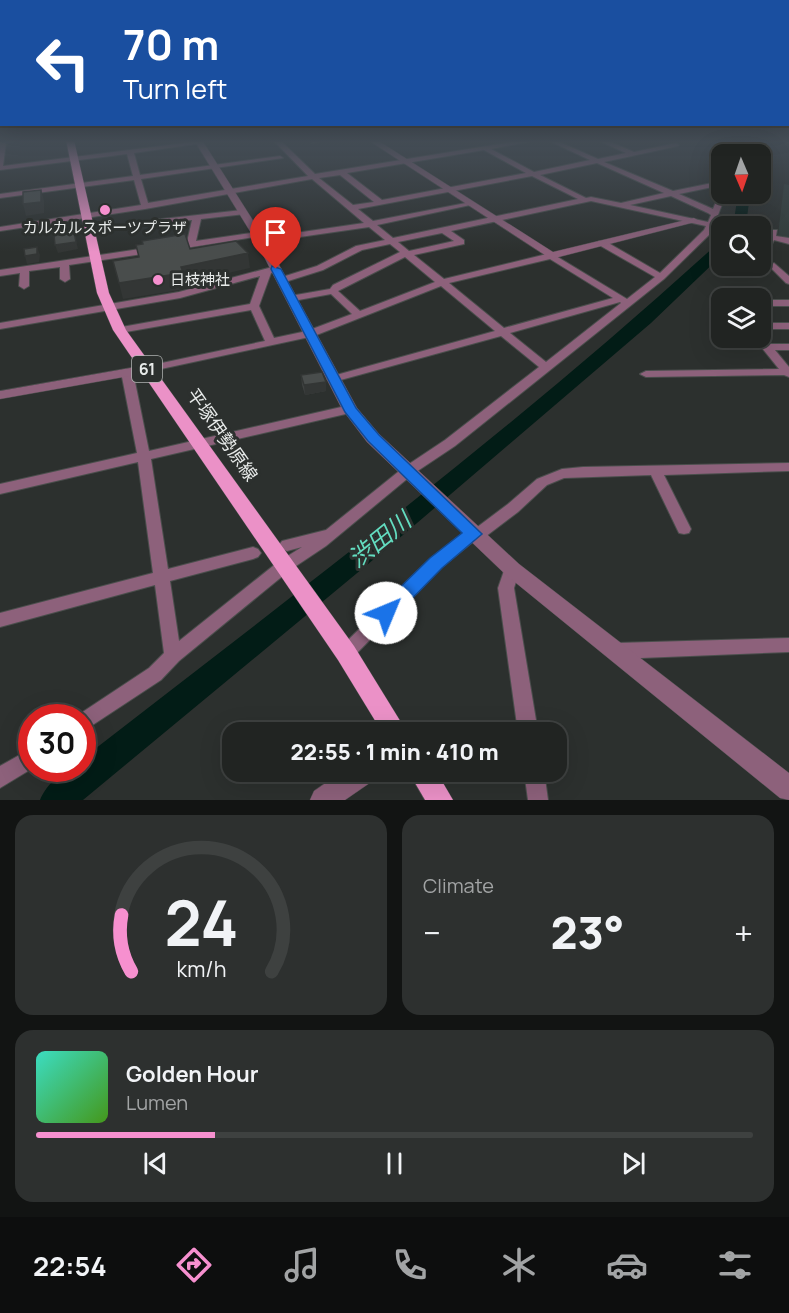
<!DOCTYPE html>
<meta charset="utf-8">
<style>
:root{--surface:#212422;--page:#2d302f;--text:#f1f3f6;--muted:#a2a4a5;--line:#3e4140;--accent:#f690cf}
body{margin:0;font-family:Manrope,"Noto Sans JP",sans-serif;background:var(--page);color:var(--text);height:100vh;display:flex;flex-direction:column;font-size:22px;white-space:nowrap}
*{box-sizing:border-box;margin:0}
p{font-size:20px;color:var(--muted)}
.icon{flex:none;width:33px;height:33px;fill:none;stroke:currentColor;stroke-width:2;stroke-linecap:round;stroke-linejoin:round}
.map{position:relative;height:800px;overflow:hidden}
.sheet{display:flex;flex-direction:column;gap:15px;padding:15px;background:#121413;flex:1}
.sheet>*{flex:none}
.guide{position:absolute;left:0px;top:0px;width:789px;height:126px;box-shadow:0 6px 24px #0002,0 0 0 2px var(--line);background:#1a4fa0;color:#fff;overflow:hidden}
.needle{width:39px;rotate:178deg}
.buttons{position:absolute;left:711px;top:144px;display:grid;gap:12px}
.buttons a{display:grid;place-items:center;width:60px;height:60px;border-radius:12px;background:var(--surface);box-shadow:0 6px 24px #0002,0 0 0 2px var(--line);font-size:30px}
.speed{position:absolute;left:18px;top:704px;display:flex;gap:12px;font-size:30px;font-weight:700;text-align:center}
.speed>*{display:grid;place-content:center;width:78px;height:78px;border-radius:50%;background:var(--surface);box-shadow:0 6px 24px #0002,0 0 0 2px var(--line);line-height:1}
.speed .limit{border:9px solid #d22;background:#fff;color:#111}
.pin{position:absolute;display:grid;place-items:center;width:51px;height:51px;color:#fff;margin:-62px -26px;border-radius:50% 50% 50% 0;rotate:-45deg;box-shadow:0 0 6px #0007}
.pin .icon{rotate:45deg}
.me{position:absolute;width:66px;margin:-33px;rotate:45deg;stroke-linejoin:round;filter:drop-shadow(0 0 4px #0008)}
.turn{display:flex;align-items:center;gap:21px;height:126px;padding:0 24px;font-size:27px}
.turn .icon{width:78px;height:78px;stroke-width:2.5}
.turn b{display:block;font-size:42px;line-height:51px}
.big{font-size:45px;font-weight:800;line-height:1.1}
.sheet .card{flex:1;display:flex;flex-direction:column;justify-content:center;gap:9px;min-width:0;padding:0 21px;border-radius:18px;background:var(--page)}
.sheet .dial{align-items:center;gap:0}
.dial svg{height:156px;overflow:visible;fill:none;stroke:var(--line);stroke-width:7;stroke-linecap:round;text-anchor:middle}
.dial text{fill:var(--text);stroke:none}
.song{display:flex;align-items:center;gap:18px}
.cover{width:72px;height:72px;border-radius:9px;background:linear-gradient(135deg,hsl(170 70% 55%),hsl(100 70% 35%))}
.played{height:6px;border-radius:3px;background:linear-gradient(90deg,var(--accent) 25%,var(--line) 25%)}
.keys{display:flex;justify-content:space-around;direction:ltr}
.heat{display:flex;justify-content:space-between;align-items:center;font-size:33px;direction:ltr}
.sheet .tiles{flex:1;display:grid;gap:15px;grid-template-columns:1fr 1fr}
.card:last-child{grid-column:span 2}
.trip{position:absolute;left:222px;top:722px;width:345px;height:60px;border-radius:18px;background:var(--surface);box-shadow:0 6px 24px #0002,0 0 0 2px var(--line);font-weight:800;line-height:60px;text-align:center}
.tabs{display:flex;height:96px;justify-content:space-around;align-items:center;background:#0d0e0e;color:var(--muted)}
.tabs .icon{width:42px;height:42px}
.tabs .active{color:var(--accent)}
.tabs b{font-size:27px;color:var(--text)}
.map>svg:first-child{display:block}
</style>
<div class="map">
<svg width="789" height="800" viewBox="0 0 789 800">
<rect width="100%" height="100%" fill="#2c302e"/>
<polygon fill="#323d3a" points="784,184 789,185 789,239 778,235"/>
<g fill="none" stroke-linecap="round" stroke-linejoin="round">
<g fill="#021c16" fill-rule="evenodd">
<polygon points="745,140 755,140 754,154 744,154"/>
<polygon points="738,194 750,194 746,226 733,226"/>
<path d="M722 243V255L651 323 403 535 83 800H40C47 783 64 768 82 768V759C297 592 516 428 717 244Z"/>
</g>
<defs>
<g id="minor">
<path d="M0 140H20L6 143 3 166 200 141 203 143 134 153 140 175 280 156 283 158 141 179 148 203 308 176 273 140H280L315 174 524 140H538L491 149 534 172 590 160 547 140H555L598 159 626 153 597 140H606L634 152 676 143 679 145 678 146 604 162 673 191 722 181V185L679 194 713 209 720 192 726 194 715 223 726 226H722V229L713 228 711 233 664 279 455 446 413 474 326 546 290 570 179 661 161 680 82 732V717H75L149 668 164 653 155 585 0 627V613L153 573 138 462 0 494V484L137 453 121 372 123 370H131L133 372 149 451 350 405 356 409 350 413 151 459 168 569 253 547 258 549 261 553 258 557 253 559 170 581 179 641 278 562 302 547 287 551 282 549 279 545 282 541 326 530 403 468 445 440 539 367 501 336 337 381H329L327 379 329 377 495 331 441 286 314 336 147 372 143 371 141 369 143 367 265 341 251 310 120 333 116 332 115 330 116 328 250 304 260 276 180 298 0 329V323L179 292 276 266 281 269 271 273 259 306 274 338 307 331 352 314 331 294 293 301 290 300V296L330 289 333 285 400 252 390 244 362 250 323 270 285 282H279V278L317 266 356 246 385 240 369 227 258 243V239L261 238 364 223 312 179 145 209 0 231V227L141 205 134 180 0 198V194L133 176 127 154 0 170ZM484 150 526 173 382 200 347 173ZM597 163 664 193 621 203 591 197 586 198 540 175ZM340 175 374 202 353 205 319 178ZM532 176 578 199 393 238 377 225 475 204 471 202 373 221 358 209ZM671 196 708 213 711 215 708 222 630 205ZM591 201 706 226 704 230 660 273 605 241H599V245L655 277 627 299 551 253 444 279 414 255 464 244V240L451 231ZM442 233 454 241 409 251 398 242ZM405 257 435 282 360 311 338 291ZM550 259 613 298 504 328 449 283ZM620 302 621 303 546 362 510 333Z"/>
<polygon points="315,140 328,140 312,143 312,141"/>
<polygon points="728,140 734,140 732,154 726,154"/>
<polygon points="782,140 789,140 789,143 783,141"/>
<polygon points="242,210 245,210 245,214 201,219 196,241 257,232 260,232 260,236 173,250 170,249 170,245 187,242 192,220 153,224 149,222 153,220"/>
<polygon points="771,230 777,230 776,236 789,238 789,244 774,240 769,250 763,250 762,248 766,239 760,238 760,233 769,234"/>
<polygon points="153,247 156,248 156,252 69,265 70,279 65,282 60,279 60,267 29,271 29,286 24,289 19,286 20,273 0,276 0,270"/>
<polygon points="774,263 789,276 789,284 786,283 769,266"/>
<rect x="760" y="300" width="29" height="6"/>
<polygon points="722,312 722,319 717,316"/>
<rect x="760" y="323" width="29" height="6"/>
<polygon points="760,335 770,344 789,344 789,350 775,350 789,367 789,377 784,375 646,377 640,374 646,371 779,369 754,338 760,338"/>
<polygon points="789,463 789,471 664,475 691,529 689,533 684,534 679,533 677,529 651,475 564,478 547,485 518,512 481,540 474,541 442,567 352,658 346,661 340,658 337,653 340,648 430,559 468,529 476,528 508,504 537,479 562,469 583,467"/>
<polygon points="512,563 518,565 520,569 514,588 538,732 518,732 498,588 506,565"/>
<polygon points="789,638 789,652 616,659 610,656 607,651 610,646 616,643"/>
<polygon points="32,748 33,768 0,788 0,766"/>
<polygon points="524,771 544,771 548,800 528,800"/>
</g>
<g id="tertiary">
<polygon points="194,140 202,140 266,241 357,408 379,434 519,564 789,773 789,800 780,798 505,574 367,442 342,409 256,241"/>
<polygon points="368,140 377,140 553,252 694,218 699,221 551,259"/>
<polygon points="147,365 154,369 152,372 0,399 0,391"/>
<polygon points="343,771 378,771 374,780 345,800 310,800 314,791"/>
</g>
<g id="primary">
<polygon points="66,140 74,140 109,293 126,330 354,646 407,732 382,732 338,660 113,330 97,293"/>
<polygon points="408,771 436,771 453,800 425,800"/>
</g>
</defs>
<use href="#minor" stroke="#4a4e4c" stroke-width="2"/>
<use href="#tertiary" stroke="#4a4e4c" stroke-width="1"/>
<use href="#primary" stroke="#4a4e4c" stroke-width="1"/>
<use href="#minor" fill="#8d617b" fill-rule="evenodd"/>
<use href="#tertiary" fill="#8d617b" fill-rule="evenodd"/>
<use href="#primary" fill="#eb91c7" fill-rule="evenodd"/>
</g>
<polygon fill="#3f4241" points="301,375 326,391 305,395 302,385"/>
<g fill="#333635">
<polygon points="41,190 44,201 44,213 26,216 23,204"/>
<polygon points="74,232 78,249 58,253 55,245"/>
<polygon points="37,247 40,255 39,262 27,264 25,256"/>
<polygon points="248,253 250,268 185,283 186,288 179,290 123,299 119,283 181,267"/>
<polygon points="326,382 326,391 305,395 304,385"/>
</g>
<g fill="#494d4c" stroke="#333635" stroke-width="1.5">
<polygon points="41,190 41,202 23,204 23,192"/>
<polygon points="74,232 76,242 55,245 54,235"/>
<polygon points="185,234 190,249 236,241 248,253 181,267 183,272 176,274 119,283 113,261 139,257 136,245 143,244 142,241"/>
<polygon points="37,247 37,254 25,256 24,249"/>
<polygon points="322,372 326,382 304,385 301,375"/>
</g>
<linearGradient id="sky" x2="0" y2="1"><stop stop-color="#181a19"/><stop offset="0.56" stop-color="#454e57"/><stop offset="1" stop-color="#454e57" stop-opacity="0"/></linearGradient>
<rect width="789" height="252" fill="url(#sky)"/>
<polygon fill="#1a73e8" stroke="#114b97" stroke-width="1.5" points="272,266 281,269 356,408 379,435 482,534 442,568 393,618 386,620 380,618 377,613 380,607 430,558 462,533 368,441 345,412 271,269"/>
<g fill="#f690cf" stroke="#2c302e" stroke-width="2">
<circle cx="105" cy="210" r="6"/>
<circle cx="158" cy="280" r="6"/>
</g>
<g text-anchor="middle" stroke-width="6" stroke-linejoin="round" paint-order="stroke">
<g font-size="15" fill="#e8ebea" stroke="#2c302e">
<text x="105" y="233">カルカルスポーツプラザ</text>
<text x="170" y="285" text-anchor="start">日枝神社</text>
</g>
<rect fill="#2c302e" stroke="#b0b3b2" stroke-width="1.5" x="132" y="356" width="30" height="26" rx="4.5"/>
<g font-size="16" font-weight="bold" fill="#e8ebea">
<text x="147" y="375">61</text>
</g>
<g font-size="18" fill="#e8ebea" stroke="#2c302e">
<text transform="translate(222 435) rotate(55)" y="6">平塚伊勢原線</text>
</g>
<g font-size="24" font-style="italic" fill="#63ddc0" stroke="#2c302e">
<text transform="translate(380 540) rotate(-39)" y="8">渋田川</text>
</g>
</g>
</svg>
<div class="buttons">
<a><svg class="needle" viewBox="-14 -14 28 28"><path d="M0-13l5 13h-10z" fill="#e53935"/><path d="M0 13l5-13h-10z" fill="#a2a4a5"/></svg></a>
<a><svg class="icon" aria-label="search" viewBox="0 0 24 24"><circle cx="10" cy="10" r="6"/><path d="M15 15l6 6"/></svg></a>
<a><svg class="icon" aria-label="layers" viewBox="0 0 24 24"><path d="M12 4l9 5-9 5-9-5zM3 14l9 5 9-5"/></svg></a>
</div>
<div class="speed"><div class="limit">30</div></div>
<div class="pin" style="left:276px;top:269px;background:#d93025"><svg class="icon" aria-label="arrive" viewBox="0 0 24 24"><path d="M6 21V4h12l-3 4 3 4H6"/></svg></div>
<svg class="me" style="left:386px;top:613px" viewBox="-20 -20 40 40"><circle r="19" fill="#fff"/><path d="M0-13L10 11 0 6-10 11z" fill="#1a73e8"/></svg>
<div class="trip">22:55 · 1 min · 410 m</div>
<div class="guide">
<div class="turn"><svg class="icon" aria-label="left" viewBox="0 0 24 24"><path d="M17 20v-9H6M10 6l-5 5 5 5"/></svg><div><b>70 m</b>Turn left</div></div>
</div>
</div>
<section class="sheet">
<div class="tiles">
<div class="card dial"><svg viewBox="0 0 100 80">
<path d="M14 69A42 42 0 1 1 86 69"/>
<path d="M14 69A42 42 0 0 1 9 40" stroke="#f690cf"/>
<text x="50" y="56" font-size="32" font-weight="700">24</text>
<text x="50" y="72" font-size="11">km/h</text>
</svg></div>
<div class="card"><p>Climate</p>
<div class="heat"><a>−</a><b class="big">23°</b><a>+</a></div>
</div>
<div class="card">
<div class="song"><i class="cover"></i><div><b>Golden Hour</b><p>Lumen</p></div></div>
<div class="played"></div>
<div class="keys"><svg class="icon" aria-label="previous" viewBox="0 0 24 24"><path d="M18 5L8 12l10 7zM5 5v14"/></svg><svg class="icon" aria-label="pause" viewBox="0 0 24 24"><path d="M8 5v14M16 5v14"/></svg><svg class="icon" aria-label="next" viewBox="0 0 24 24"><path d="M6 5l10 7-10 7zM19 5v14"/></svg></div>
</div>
</div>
</section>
<nav class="tabs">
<b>22:54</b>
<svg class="icon active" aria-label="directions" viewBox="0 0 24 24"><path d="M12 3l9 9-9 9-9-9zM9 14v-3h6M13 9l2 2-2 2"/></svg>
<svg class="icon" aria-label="music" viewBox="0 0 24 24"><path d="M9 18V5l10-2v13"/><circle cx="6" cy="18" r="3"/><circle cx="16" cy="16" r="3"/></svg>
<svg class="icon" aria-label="phone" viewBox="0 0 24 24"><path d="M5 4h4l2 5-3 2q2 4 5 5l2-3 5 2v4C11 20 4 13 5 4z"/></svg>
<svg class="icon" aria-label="climate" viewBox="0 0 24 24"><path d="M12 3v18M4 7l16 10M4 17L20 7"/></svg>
<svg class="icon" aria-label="car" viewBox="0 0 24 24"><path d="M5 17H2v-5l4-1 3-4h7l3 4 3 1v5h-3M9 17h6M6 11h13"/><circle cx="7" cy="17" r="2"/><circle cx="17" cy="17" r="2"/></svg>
<svg class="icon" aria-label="filters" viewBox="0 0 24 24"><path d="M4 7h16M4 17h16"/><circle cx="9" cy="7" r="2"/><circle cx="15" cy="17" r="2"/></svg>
</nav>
